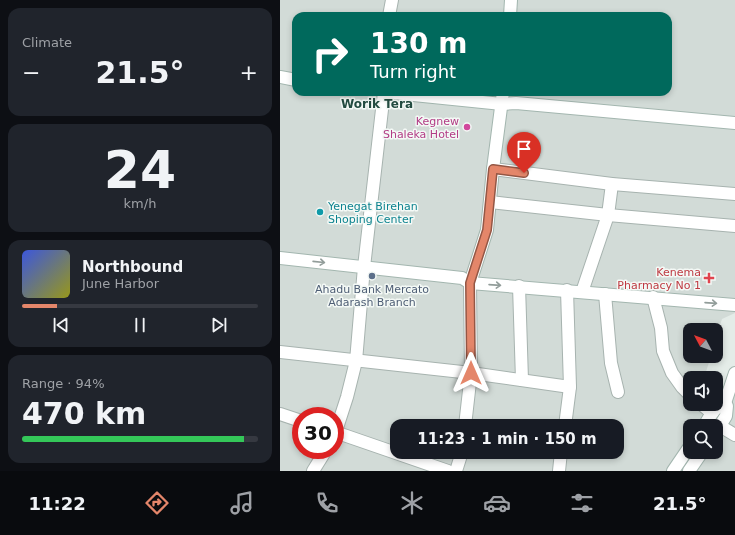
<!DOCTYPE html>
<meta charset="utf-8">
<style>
:root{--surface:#171b24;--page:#20242c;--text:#f1f3f6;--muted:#9ea1a6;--line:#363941;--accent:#e4866a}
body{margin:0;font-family:"DejaVu Sans",sans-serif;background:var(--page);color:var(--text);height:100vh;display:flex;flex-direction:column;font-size:15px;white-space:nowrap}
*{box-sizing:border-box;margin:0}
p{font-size:13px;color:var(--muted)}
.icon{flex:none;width:22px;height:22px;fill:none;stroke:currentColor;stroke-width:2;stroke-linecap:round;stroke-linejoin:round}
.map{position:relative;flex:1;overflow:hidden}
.panel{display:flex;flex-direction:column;gap:8px;padding:8px;background:#0d0f14;width:280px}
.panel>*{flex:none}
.top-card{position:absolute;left:12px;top:12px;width:380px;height:84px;border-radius:12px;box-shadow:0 2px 6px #0003;background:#00695c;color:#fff;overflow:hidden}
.needle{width:26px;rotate:311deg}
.fabs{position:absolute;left:403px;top:323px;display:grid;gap:8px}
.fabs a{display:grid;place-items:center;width:40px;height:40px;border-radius:8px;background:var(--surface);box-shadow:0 2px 6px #0003;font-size:20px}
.speed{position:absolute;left:12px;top:407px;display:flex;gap:8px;font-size:20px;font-weight:700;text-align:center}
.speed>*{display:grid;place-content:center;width:52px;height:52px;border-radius:50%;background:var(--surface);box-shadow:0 2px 6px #0003;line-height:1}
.speed .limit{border:6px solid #d22;background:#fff;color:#111}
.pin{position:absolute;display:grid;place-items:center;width:34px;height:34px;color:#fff;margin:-41px -17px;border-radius:50% 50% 50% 0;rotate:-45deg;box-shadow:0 0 4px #0007}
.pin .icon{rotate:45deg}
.me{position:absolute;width:44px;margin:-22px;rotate:0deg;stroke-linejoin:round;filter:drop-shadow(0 0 3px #0008)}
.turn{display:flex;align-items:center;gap:14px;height:84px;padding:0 12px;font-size:18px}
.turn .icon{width:52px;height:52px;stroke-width:2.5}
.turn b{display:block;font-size:28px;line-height:34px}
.big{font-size:30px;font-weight:700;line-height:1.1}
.panel .tile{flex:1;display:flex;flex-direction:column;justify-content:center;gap:6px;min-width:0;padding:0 14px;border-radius:12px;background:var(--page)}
.panel .dial{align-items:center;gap:0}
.dial b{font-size:52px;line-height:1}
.song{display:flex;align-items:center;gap:12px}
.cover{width:48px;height:48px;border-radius:6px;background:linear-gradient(135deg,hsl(230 70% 55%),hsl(60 70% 35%))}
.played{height:4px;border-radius:2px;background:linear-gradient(90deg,var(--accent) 15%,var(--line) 15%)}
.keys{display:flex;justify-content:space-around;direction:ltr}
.heat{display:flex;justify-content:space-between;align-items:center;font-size:22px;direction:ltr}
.charge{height:6px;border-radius:3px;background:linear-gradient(90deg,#34c759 94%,var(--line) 0)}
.trip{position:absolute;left:110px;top:419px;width:234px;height:40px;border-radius:12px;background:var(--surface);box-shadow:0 2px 6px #0003;font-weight:700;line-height:40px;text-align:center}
.menu{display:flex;height:64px;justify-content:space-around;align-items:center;background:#090b0e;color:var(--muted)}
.menu .icon{width:28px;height:28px}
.menu .current{color:var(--accent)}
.menu b{font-size:18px;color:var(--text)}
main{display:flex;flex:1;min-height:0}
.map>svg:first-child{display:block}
</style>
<main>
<section class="panel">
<div class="tile"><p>Climate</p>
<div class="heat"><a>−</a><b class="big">21.5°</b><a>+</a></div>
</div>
<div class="tile dial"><b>24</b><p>km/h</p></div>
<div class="tile">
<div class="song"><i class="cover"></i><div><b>Northbound</b><p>June Harbor</p></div></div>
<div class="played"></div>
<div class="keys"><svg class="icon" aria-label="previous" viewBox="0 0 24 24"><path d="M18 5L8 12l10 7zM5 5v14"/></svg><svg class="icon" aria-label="pause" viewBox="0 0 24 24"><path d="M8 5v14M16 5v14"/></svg><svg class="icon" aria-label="next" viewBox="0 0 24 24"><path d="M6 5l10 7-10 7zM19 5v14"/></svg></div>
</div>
<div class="tile"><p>Range · 94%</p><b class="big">470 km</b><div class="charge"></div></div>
</section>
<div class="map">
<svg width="455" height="471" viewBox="0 0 455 471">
<rect width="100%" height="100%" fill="#e4ece8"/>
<g fill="#d2dbd7" fill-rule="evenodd">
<path d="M0 0H455V313L442 319 436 338V330H410V356H431L424 378H410V404H431L437 418 432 426H410V452H415L402 471H0ZM16 16H388V92H16ZM21 416H55V450H21ZM117 426H337V452H117Z"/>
<polygon points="455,379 455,471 406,471 418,452 436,452 436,426"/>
</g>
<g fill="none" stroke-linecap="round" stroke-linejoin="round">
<defs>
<g id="street">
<polyline points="109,16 112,0"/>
<polyline points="213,169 332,184 455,194"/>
<polyline points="210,202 328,215 455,226"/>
<polyline points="239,286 242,380"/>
<polyline points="302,292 328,215 332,184"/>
<polyline points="325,294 331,363 338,392"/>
<polyline points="373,297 381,328 383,351 392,373 402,387 410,395"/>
<polyline points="0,352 191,373 290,387"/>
<polyline points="421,404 432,413"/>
<polyline points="0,414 21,421"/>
<polyline points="185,426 191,373 190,283"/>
<polyline points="285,426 290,387 287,290"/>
<polyline points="440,426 455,435"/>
<polyline points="55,432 168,471"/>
<polyline points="55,434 67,397 76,361 84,267 104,92"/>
<polyline points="33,471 46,450"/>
<polyline points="176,471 182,452"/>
<polyline points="279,471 281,452"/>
</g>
<g id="secondary">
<polyline points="230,16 231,0"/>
<polyline points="0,77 16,80"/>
<polyline points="104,92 222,104 236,103 455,123"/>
<polyline points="0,258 182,278 190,283 455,305"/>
<polyline points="190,283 207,230 213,169 223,92"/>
<path d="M424 426C429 418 435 405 445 403L455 373"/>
<polyline points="436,432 446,416 447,406 445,403"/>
<polyline points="393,471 410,446"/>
<polyline points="409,471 422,452"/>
</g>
</defs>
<use href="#street" stroke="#a7b3af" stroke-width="14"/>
<use href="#secondary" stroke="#a3b6af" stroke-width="14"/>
<use href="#street" stroke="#fff" stroke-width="12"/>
<use href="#secondary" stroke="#fff" stroke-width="12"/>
</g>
<defs><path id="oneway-shaft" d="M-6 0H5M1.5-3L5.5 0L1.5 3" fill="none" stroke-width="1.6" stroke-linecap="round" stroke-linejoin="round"/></defs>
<g stroke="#929d9a">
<use href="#oneway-shaft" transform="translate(39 262) rotate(6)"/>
<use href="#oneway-shaft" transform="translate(215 285) rotate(4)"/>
<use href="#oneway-shaft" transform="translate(431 303) rotate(4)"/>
</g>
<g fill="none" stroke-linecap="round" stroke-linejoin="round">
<defs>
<polyline id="route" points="191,373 190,283 207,230 213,169 244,173"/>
</defs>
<use href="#route" stroke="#945745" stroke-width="10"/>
<use href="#route" stroke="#e4866a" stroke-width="7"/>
</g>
<circle fill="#d1479c" stroke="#f4f9f6" stroke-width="1.5" cx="187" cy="127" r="4"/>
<circle fill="#0f9aa8" stroke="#f4f9f6" stroke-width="1.5" cx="40" cy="212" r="4"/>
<circle fill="#5c6f8a" stroke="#f4f9f6" stroke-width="1.5" cx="92" cy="276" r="4"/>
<path fill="#e0444e" stroke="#f4f9f6" stroke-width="1.5" d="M427 272h4v4h4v4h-4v4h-4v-4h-4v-4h4z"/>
<g text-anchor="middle" stroke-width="3" stroke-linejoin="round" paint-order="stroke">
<g font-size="11" fill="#b23c85" stroke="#f4f9f6" text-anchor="end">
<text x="179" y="125">Kegnew<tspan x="179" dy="13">Shaleka Hotel</tspan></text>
</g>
<g font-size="11" fill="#0d838f" stroke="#f4f9f6" text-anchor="start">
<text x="48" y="210">Yenegat Birehan<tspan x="48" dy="13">Shoping Center</tspan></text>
</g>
<g font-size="11" fill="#be3a42" stroke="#f4f9f6" text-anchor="end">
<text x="421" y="276">Kenema<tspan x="421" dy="13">Pharmacy No 1</tspan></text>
</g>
<g font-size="11" fill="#4e5e75" stroke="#f4f9f6">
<text x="92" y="293">Ahadu Bank Mercato<tspan x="92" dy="13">Adarash Branch</tspan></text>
</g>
<g font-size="12" font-weight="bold" fill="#234c41" stroke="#f4f9f6">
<text x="97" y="108">Worik Tera</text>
</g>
</g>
</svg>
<div class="fabs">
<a><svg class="needle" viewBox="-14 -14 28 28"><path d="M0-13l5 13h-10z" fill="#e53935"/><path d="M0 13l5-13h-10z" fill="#9ea1a6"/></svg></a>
<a><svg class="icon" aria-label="sound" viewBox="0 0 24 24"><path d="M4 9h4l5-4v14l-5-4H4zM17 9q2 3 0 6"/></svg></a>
<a><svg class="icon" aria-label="search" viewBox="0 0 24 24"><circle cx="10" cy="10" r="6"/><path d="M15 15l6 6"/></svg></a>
</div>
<div class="speed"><div class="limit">30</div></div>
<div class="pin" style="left:244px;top:173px;background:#d93025"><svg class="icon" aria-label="arrive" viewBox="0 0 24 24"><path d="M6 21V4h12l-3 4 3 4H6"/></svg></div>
<svg class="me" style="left:191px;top:373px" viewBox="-20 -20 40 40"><path d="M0-17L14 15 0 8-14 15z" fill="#e4866a" stroke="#fff" stroke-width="4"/></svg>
<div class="trip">11:23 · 1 min · 150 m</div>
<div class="top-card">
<div class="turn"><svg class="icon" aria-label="right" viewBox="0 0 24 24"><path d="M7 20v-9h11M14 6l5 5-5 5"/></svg><div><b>130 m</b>Turn right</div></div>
</div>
</div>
</main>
<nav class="menu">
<b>11:22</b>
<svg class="icon current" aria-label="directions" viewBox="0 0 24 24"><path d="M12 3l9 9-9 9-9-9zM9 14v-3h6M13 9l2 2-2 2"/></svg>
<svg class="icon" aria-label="music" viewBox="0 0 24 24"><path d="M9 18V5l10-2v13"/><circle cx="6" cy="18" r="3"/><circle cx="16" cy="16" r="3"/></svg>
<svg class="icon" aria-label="phone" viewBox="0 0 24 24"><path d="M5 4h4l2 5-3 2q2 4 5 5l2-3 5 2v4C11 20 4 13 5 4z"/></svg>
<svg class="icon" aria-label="climate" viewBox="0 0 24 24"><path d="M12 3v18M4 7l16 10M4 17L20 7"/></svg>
<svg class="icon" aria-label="car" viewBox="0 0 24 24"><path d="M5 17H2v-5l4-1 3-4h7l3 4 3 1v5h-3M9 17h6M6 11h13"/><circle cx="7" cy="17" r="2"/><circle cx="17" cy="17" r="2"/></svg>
<svg class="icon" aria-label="filters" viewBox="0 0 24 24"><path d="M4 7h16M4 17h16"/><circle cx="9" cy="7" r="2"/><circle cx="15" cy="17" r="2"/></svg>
<b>21.5°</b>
</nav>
